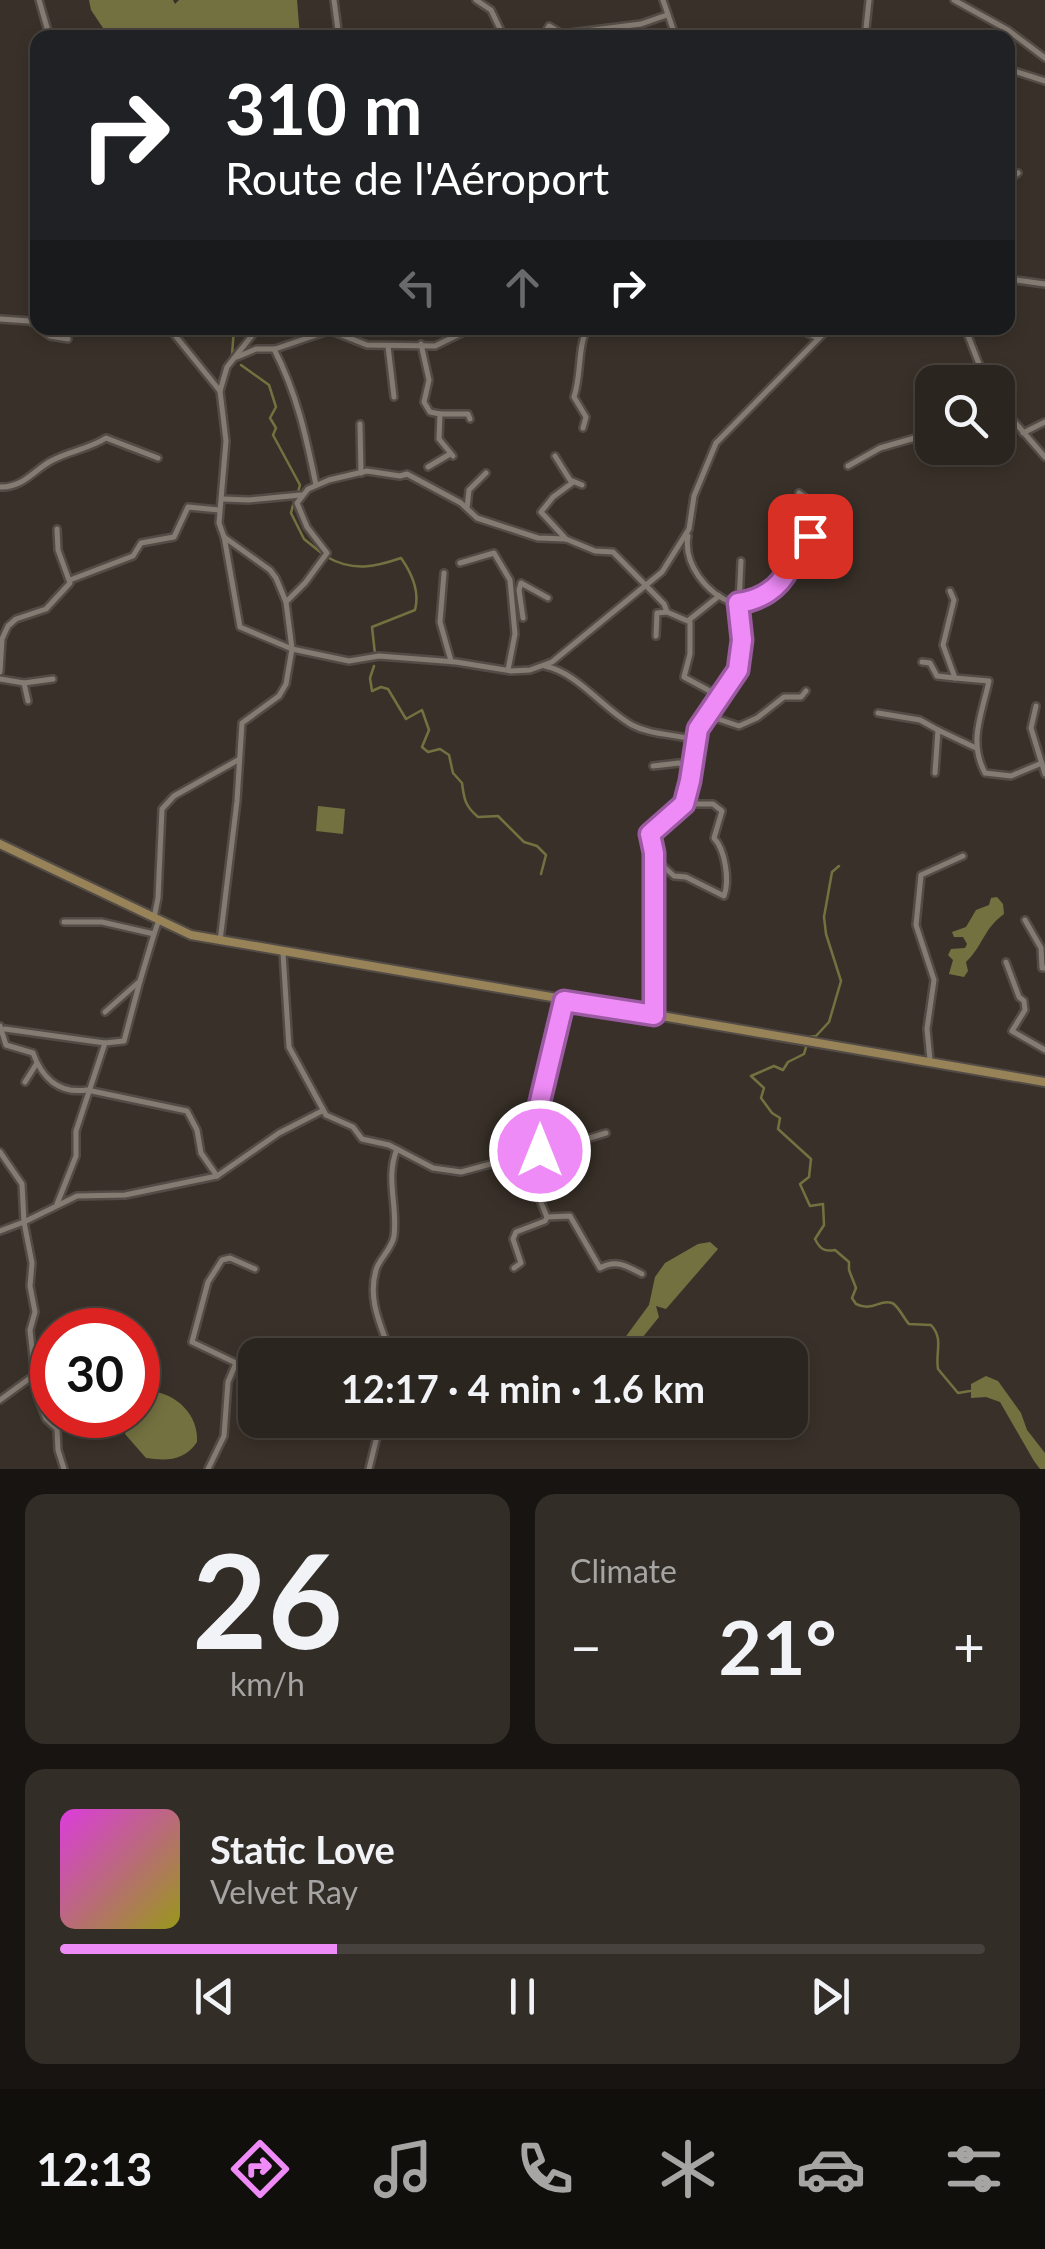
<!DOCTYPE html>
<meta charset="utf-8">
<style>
:root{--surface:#2b251f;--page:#332d28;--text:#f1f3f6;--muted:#a6a5a4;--line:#47423d;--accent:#ef8bf7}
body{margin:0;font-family:Lato,sans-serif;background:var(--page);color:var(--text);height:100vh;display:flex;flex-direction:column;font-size:38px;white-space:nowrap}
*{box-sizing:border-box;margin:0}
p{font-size:32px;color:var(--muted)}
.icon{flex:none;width:55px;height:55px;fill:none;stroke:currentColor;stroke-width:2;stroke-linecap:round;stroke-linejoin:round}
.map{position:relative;height:1469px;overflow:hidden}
.side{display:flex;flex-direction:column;gap:25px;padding:25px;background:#181411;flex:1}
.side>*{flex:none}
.top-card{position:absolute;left:30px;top:30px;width:985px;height:305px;border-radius:20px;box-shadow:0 5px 15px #0003,0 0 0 2px var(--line);background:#202124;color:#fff;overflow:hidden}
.fabs{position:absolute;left:915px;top:365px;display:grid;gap:20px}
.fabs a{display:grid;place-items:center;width:100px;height:100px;border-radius:20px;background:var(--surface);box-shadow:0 5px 15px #0003,0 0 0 2px var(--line);font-size:50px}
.speed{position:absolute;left:30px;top:1308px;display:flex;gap:20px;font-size:50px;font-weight:700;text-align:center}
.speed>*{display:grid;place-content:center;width:130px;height:130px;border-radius:50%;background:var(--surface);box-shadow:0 5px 15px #0003,0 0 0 2px var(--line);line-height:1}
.speed .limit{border:15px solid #d22;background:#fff;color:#111}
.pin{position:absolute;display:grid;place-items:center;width:85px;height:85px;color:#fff;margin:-42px;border-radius:20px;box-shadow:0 5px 15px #0006}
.me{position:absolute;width:110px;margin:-55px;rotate:0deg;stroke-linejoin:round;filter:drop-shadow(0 0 8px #0008)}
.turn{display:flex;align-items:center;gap:35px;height:210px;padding:0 30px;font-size:45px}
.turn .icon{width:130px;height:130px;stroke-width:2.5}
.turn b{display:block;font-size:70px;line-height:85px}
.lanes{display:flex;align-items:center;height:95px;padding:0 30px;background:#0003;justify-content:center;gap:50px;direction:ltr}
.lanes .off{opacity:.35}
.big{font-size:75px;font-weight:700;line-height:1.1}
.side .card{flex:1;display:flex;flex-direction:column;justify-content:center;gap:15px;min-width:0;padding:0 35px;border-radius:20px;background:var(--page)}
.side .dial{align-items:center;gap:0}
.dial b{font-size:130px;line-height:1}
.song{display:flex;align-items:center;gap:30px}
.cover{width:120px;height:120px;border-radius:15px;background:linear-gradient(135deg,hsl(300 70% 55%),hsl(60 70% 35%))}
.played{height:10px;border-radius:5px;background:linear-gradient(90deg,var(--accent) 30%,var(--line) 30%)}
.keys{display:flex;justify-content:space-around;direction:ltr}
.heat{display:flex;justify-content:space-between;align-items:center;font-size:55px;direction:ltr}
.side .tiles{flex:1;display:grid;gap:25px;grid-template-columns:1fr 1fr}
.card:last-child{grid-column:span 2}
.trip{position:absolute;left:238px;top:1338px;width:570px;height:100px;border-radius:20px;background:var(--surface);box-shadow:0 5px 15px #0003,0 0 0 2px var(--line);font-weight:700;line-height:100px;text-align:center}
.dock{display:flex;height:160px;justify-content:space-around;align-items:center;background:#110f0c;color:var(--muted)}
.dock .icon{width:70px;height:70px}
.dock .current{color:var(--accent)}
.dock b{font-size:45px;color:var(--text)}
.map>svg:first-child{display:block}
</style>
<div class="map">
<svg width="1045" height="1469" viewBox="0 0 1045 1469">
<rect width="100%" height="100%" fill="#393129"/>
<g fill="#747141">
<polygon points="89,0 173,0 175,4 179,0 297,0 300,37 109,37 91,10"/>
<polygon points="318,806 345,809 343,834 316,831"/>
<path d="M997 897 1003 904 1004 914C984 928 983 946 966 962L968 971 964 977 949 974 953 960 948 955 951 949 965 948 967 944 963 937H954L952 932 966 927 976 910 989 905 991 898Z"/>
<polygon points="710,1242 718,1249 666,1309 656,1306 659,1317 634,1348 624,1339 649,1305 655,1277 665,1263 698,1244"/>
<polygon points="986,1376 998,1381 1021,1413 1027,1430 1045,1453 1045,1469 1040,1469 1034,1461 1000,1402 986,1397 971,1398 971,1384"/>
<path d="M150 1391C176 1393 199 1415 197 1442 184 1461 167 1461 146 1458L125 1434 133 1415H138V1402Z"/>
</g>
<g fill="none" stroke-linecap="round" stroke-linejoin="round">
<g stroke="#747141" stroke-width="2.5">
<polyline points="232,355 234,328"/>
<polyline points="241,365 269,385 276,407 270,418 276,428 273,435 300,485 298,492"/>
<polyline points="295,497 291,513 304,539 324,555"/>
<path d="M327 557C353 572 375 567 401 558 411 572 420 591 415 610L372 627 375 654"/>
<path d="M374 666 370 678 372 691 381 687 388 689 406 719 422 710 429 730 422 747 428 752 440 749 449 755 453 773 462 783C464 799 465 806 478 817L498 816 524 842 537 846 546 855 541 874"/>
<path d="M839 866 832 872 824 917 826 934 841 981 829 1022 816 1036 809 1037 804 1054 788 1062 783 1070 774 1066 751 1076 764 1088 761 1098 772 1113 780 1118 778 1129 811 1159 809 1177 800 1184 810 1206 823 1204 824 1225 815 1239C820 1249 824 1252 835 1250L849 1262V1270L856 1288 852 1298 856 1304C873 1312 879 1299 892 1303 898 1305 904 1319 909 1324L931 1325C944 1339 935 1352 938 1369L958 1393 970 1391"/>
</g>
<defs>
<g id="minor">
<polyline points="39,0 50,38"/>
<polyline points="334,0 339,38"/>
<polyline points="476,0 491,10 502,33 510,38"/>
<polyline points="663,0 676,38"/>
<polyline points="954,0 1008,30 1045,58"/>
<polyline points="542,38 549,26 562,34 641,24 667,15"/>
<polyline points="865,38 869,0"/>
<polyline points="1008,69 1045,81"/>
<polyline points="1008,180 1018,173"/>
<polyline points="1008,279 1045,284"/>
<polyline points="0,319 29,321 38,325"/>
<polyline points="39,328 50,336 68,339"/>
<polyline points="169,328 220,391"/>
<polyline points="796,328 818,338"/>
<polyline points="965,328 986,382"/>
<polyline points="329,330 367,345 435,346 472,328"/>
<polyline points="421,344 429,380 424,402 430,412 440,414 439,439 453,456"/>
<polyline points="388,346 394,397"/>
<path d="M274 349C297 394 306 436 316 485"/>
<polyline points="237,357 256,349 275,349 337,328"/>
<polyline points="998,403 1045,457"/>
<polyline points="440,414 468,414 470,419"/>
<polyline points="360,424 361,473"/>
<path d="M583 428 586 417 574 397C582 373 577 346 588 328"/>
<polyline points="1023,433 1045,422"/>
<polyline points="555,456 570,480 582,485"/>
<polyline points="848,466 880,448 932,433"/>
<polyline points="428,467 450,454"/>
<path d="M0 487C23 488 34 470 51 461 69 451 89 449 106 438L158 458"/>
<polyline points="223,499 249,500 301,495"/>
<polyline points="467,508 469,490 486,473"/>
<polyline points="224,536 240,627 292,649 349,661 379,656 456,662 511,671 530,670 552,662 662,572 689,529 694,496 716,443 829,328"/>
<path d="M688 536C683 564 707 594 733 603L765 598 786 574 798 543 826 524 821 509 799 493"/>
<polyline points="566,539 541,512 553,497 572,483"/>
<polyline points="460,563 494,553 510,580 515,634 508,670"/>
<polyline points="444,573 440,622 451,661"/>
<polyline points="70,580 133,556 141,543 174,537 188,507 219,510"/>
<path d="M950 591 954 600 943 645 955 678 989 681C982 714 968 741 985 773L1011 776 1042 763"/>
<polyline points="286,602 305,583 327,553 307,527 297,503 308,489 329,480 367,471 400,476 407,474 461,503 477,518 538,538 566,539 595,551 613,552 664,604 667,612 690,622 690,654 684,677 719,696"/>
<polyline points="523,618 519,590 521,583 548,598"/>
<polyline points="689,620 719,596"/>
<polyline points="656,636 657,613 667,612"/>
<polyline points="922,662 930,663 937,676 955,678"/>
<path d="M545 666C578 673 602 708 632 725 651 735 674 734 695 740"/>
<polyline points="0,672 2,639 8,626 16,619 46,609 70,583 58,550 57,529"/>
<polyline points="0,679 24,683 28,701"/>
<polyline points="24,683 53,679"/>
<polyline points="1036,706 1031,728 1045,774"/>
<polyline points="878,713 920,720 938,730"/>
<polyline points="706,715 739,670 741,657 738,625 741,561"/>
<polyline points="653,766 679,763 692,769"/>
<polyline points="935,773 938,730 976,748"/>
<path d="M653 857 674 876 686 877 724 896C730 880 725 850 714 838L722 811 713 804H684"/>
<polyline points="154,918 158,898 162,809 174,796 238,760"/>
<polyline points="1025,920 1041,948 1042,968 1045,968"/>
<polyline points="64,922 102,922 154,934 159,920"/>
<polyline points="220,941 237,801 242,723 279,696 286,684 292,649 286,602 276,578 270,570 224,537 219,523 226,441 220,391 227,367 258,328"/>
<polyline points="283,953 289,1047 326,1115 353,1127 362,1139 389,1145 433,1168 461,1172 539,1151 536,1118 564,1001"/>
<polyline points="1006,962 1019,997 1024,1001 1025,1010 1012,1031 1045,1050"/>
<polyline points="105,1012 140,981 154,934"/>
<path d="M654 1015V853L649 834C710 793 678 765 706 715L739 726 757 718 784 697H801L806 691"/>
<path d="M0 1026 6 1045 33 1053C42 1078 59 1094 87 1090L187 1111 197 1130 201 1153 217 1176 125 1195 77 1196 24 1222 32 1263 30 1286 35 1312 30 1330 37 1395 46 1419 57 1429 58 1450 64 1469"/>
<polyline points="5,1029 105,1043"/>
<polyline points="930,1060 927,1029 934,980 916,925 921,875 963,856"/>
<polyline points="25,1082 37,1063"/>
<polyline points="539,1151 548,1151 606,1133"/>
<path d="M548 1151 537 1193 547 1217 570 1216 600 1268C616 1259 627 1266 642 1274"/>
<polyline points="0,1152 22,1184 24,1222 0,1231"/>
<polyline points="217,1176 279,1133 322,1111"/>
<polyline points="57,1204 76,1156 76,1131 105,1043 124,1041 140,981"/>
<polyline points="514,1268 521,1263 513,1239 516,1232 545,1221 547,1217"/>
<path d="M391 1355C382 1327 367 1301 376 1270 379 1259 392 1249 394 1236 398 1206 385 1178 397 1149"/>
<polyline points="0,1400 37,1373"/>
<polyline points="208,1469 224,1436 228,1382 236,1363 192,1342 208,1282 222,1260 230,1258 255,1269"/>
<polyline points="369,1469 381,1420"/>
</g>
<polyline id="major" points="0,844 191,935 1045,1082"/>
</defs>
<use href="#minor" stroke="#534c46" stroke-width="10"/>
<use href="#major" stroke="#534c46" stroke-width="12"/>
<use href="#minor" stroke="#847b72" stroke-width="5"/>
<use href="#major" stroke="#988358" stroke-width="8"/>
</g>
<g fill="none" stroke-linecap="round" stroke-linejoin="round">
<defs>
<path id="route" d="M540 1151 536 1118 564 1001 654 1015V853L650 834 684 804 690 781 698 729 738 670 742 640 738 603C760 600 779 589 789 568 797 553 795 545 810 536"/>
</defs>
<use href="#route" stroke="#9b5aa1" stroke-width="25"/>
<use href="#route" stroke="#ef8bf7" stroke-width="18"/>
</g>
</svg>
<div class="fabs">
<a><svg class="icon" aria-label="search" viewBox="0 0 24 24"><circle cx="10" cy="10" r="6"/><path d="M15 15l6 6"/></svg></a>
</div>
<div class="speed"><div class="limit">30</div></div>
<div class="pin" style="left:810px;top:536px;background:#d93025"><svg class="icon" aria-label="arrive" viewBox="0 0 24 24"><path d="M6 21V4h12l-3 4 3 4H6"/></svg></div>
<svg class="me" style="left:540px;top:1151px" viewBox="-20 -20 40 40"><circle r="17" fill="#ef8bf7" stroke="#fff" stroke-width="3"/><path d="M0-11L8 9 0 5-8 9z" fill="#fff"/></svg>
<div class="trip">12:17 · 4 min · 1.6 km</div>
<div class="top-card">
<div class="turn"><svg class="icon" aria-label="right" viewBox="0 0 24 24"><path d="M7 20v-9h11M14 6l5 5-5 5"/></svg><div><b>310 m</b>Route de l'Aéroport</div></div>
<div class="lanes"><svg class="icon off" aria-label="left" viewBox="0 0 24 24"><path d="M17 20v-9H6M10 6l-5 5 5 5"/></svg><svg class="icon off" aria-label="ahead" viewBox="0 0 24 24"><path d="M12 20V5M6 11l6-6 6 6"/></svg><svg class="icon" aria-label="right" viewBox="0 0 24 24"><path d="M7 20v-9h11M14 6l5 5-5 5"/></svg></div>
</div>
</div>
<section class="side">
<div class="tiles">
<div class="card dial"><b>26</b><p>km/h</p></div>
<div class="card"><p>Climate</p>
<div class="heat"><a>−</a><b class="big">21°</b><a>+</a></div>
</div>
<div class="card">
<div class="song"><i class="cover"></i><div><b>Static Love</b><p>Velvet Ray</p></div></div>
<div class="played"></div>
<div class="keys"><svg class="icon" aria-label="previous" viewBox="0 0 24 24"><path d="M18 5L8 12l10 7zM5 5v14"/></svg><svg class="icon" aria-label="pause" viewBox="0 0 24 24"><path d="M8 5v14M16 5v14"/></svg><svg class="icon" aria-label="next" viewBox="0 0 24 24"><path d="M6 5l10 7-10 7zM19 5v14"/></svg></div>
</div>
</div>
</section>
<nav class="dock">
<b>12:13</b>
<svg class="icon current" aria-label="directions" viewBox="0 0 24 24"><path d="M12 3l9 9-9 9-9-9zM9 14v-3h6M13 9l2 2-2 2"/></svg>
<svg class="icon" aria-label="music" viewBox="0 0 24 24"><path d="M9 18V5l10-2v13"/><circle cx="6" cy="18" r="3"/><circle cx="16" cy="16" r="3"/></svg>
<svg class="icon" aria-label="phone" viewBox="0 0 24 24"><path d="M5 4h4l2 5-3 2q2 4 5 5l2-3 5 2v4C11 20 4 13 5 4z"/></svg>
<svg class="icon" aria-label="climate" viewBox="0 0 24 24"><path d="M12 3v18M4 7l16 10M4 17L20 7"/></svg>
<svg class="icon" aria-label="car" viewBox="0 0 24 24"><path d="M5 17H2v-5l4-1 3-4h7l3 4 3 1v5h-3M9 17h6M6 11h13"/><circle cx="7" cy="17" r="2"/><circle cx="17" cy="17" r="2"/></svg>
<svg class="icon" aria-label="filters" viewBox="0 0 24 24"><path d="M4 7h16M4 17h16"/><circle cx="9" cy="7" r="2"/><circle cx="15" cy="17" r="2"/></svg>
</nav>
